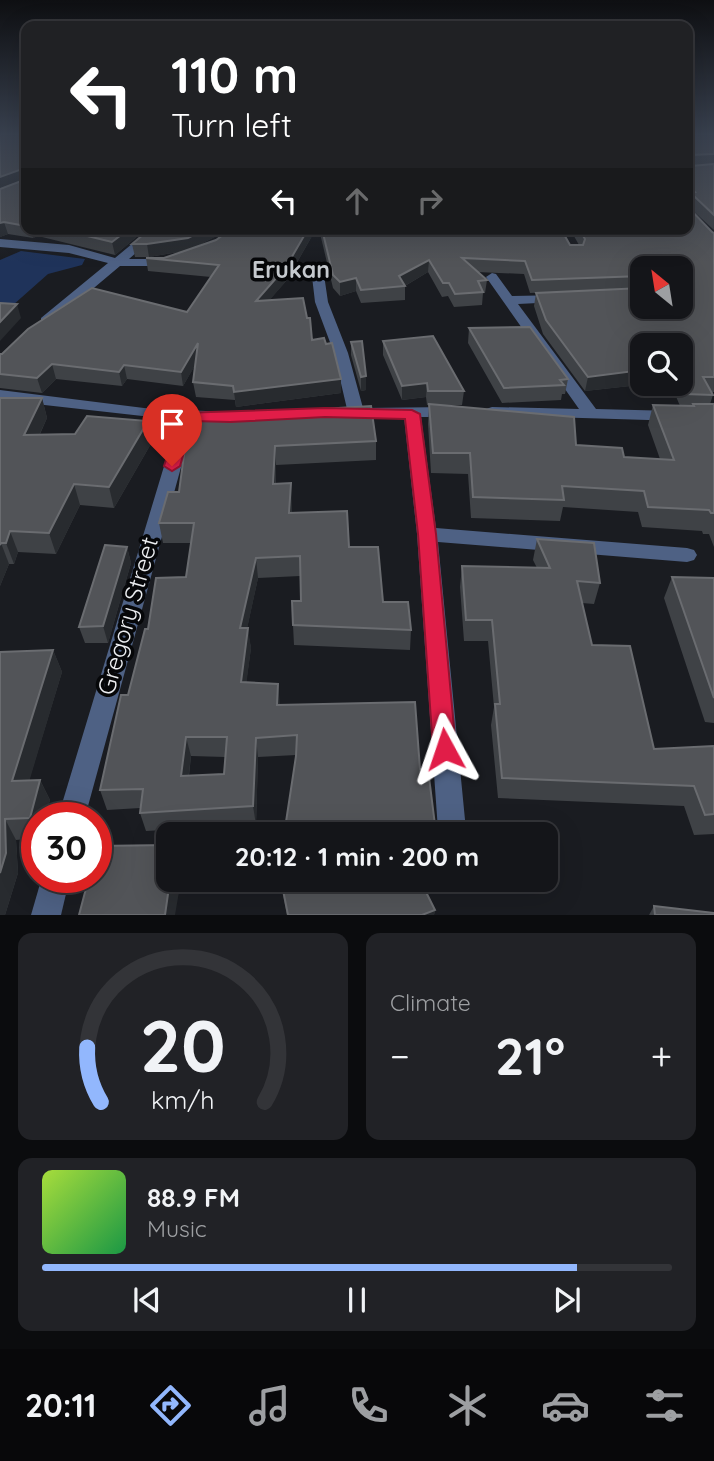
<!DOCTYPE html>
<meta charset="utf-8">
<style>
:root{--surface:#141519;--page:#212226;--text:#f1f3f6;--muted:#9d9fa2;--line:#333438;--accent:#92b7fd}
body{margin:0;font-family:Quicksand,sans-serif;background:var(--page);color:var(--text);height:100vh;display:flex;flex-direction:column;font-size:26px;white-space:nowrap}
*{box-sizing:border-box;margin:0}
p{font-size:23px;color:var(--muted)}
.icon{flex:none;width:38px;height:38px;fill:none;stroke:currentColor;stroke-width:2;stroke-linecap:round;stroke-linejoin:round}
.map{position:relative;height:915px;overflow:hidden}
.drawer{display:flex;flex-direction:column;gap:18px;padding:18px;background:#0b0c0e;flex:1}
.drawer>*{flex:none}
.hud{position:absolute;left:21px;top:21px;width:672px;height:214px;border-radius:14px;box-shadow:0 7px 28px #0002,0 0 0 2px var(--line);background:#202124;color:#fff;overflow:hidden}
.needle{width:46px;rotate:330deg}
.controls{position:absolute;left:630px;top:256px;display:grid;gap:14px}
.controls a{display:grid;place-items:center;width:63px;height:63px;border-radius:14px;background:var(--surface);box-shadow:0 7px 28px #0002,0 0 0 2px var(--line);font-size:35px}
.speed{position:absolute;left:21px;top:802px;display:flex;gap:14px;font-size:35px;font-weight:700;text-align:center}
.speed>*{display:grid;place-content:center;width:91px;height:91px;border-radius:50%;background:var(--surface);box-shadow:0 7px 28px #0002,0 0 0 2px var(--line);line-height:1}
.speed .limit{border:10px solid #d22;background:#fff;color:#111}
.pin{position:absolute;display:grid;place-items:center;width:60px;height:60px;color:#fff;margin:-72px -30px;border-radius:50% 50% 50% 0;rotate:-45deg;box-shadow:0 0 7px #0007}
.pin .icon{rotate:45deg}
.me{position:absolute;width:77px;margin:-38px;rotate:355deg;stroke-linejoin:round;filter:drop-shadow(0 0 5px #0008)}
.turn{display:flex;align-items:center;gap:24px;height:147px;padding:0 35px;font-size:32px}
.turn .icon{width:91px;height:91px;stroke-width:2.5}
.turn b{display:block;font-size:49px;line-height:60px}
.lanes{display:flex;align-items:center;height:66px;padding:0 35px;background:#0003;justify-content:center;gap:35px;direction:ltr}
.lanes .off{opacity:.35}
.big{font-size:52px;font-weight:700;line-height:1.1}
.drawer .widget{flex:1;display:flex;flex-direction:column;justify-content:center;gap:10px;min-width:0;padding:0 24px;border-radius:14px;background:var(--page)}
.drawer .dial{align-items:center;gap:0}
.dial svg{height:182px;overflow:visible;fill:none;stroke:var(--line);stroke-width:7;stroke-linecap:round;text-anchor:middle}
.dial text{fill:var(--text);stroke:none}
.song{display:flex;align-items:center;gap:21px}
.cover{width:84px;height:84px;border-radius:10px;background:linear-gradient(135deg,hsl(80 70% 55%),hsl(140 70% 35%))}
.played{height:7px;border-radius:4px;background:linear-gradient(90deg,var(--accent) 85%,var(--line) 85%)}
.keys{display:flex;justify-content:space-around;direction:ltr}
.heat{display:flex;justify-content:space-between;align-items:center;font-size:38px;direction:ltr}
.drawer .tiles{flex:1;display:grid;gap:18px;grid-template-columns:1fr 1fr}
.widget:last-child{grid-column:span 2}
.trip{position:absolute;left:156px;top:822px;width:402px;height:70px;border-radius:14px;background:var(--surface);box-shadow:0 7px 28px #0002,0 0 0 2px var(--line);font-weight:700;line-height:70px;text-align:center}
.tabs{display:flex;height:112px;justify-content:space-around;align-items:center;background:#08080a;color:var(--muted)}
.tabs .icon{width:49px;height:49px}
.tabs .current{color:var(--accent)}
.tabs b{font-size:32px;color:var(--text)}
.map>svg:first-child{display:block}
</style>
<div class="map">
<svg width="714" height="915" viewBox="0 0 714 915">
<rect width="100%" height="100%" fill="#1a1c21"/>
<polygon fill="#1f335a" points="21,251 85,259 82,265 48,274 13,305 0,309 0,260"/>
<g fill="none" stroke-linecap="round" stroke-linejoin="round">
<g fill="#4e6184" fill-rule="evenodd">
<polygon points="150,229 163,229 129,259 169,259 175,263 173,266 120,266 51,324 41,324 41,318 108,263 69,253 0,247 0,239 69,245 115,258"/>
<polygon points="317,264 323,268 328,302 348,353 363,408 450,407 458,412 450,417 421,417 436,528 687,548 694,550 697,555 694,560 687,562 438,542 466,830 464,835 440,835 438,830 417,534 404,417 349,418 341,413 347,409 334,353 315,302 311,268"/>
<polygon points="492,273 496,274 512,296 563,295 563,301 558,302 518,304 596,409 714,412 714,422 486,415 484,412 486,409 492,407 579,409 486,277"/>
<polygon points="0,390 144,408 226,412 234,417 226,422 194,420 85,817 58,817 178,420 0,400"/>
<polygon points="42,877 70,877 61,915 31,915"/>
</g>
</g>
<g fill="#3f4246" fill-rule="evenodd">
<polygon points="0,134 26,134 26,229 146,229 115,255 38,236 33,238 8,234 0,237"/>
<path d="M688 134H714V230L689 207 712 232 714 233V392H712L713 395 710 404H714V547L709 534H703L702 531 642 527 638 512 563 507 560 521 471 518 468 474 431 473 428 424 429 405H427L426 397 402 400 383 355V341L464 391 462 405H440L576 445 624 457 660 459 648 425 653 405 680 406 672 387 634 391 630 386 585 391 543 334 534 306 536 293 555 292 530 293 524 274 477 272 487 280 485 293H483L482 305 454 307 448 296 442 297 428 272 405 286V300L361 303 356 291 340 296 333 288 319 229H561L570 245H579L570 229H688ZM642 268 681 306H642ZM642 345H681V383H642Z"/>
<path d="M150 229H316L287 280 269 300 312 340 341 393 236 407 235 400 196 397 193 382 195 365 183 386 127 379 122 386 56 379 42 393 0 388V354L187 312 211 277 148 271 146 258H164L184 251 149 257H135L132 244ZM230 229 216 240 195 247Z"/>
<polygon points="469,328 568,379 565,394 562,394 561,400 502,403 468,343"/>
<polygon points="351,342 366,390 361,391 351,355"/>
<polygon points="0,398 42,398 47,418 40,434 152,442 114,508 80,505 56,554 18,552 14,564 9,564 0,586"/>
<path d="M189 417 376 441V460L276 465V484L292 503V513L349 547 383 602 411 630 410 650 294 645 293 625 301 601 300 576 258 578 247 628 251 648 246 683 280 705 420 769 435 825 434 835H284L296 755 258 757 256 825 146 831 140 813V808L107 810 100 790 148 629 186 577 191 543H163L159 523 179 492ZM191 756 225 757 224 774 189 776Z"/>
<polygon points="537,539 600,583 594,604 582,603 592,645 654,749 714,746 714,834 694,835 684,806 498,798 491,725 494,707 488,641 464,641 460,587 462,566 537,568 533,560"/>
<polygon points="127,547 131,563 108,643 85,643 79,627"/>
<polygon points="672,577 714,578 714,723 705,722 664,598"/>
<polygon points="53,650 62,672 29,780 40,780 50,800 45,817 37,817 37,838 16,840 18,873 5,915 0,915 0,652"/>
<polygon points="280,880 420,880 435,910 434,915 287,915"/>
<polygon points="654,906 714,915 649,915"/>
</g>
<g fill="#282b2f">
<polygon points="22,169 25,181 0,190 0,177"/>
<polygon points="4,222 8,234 0,237 0,223"/>
<polygon points="31,229 36,229 38,236 33,238"/>
<polygon points="129,229 146,229 115,255 112,242"/>
<polygon points="205,229 231,229 189,250 149,257 147,244"/>
<polygon points="308,229 316,229 287,280 257,315 256,301"/>
<polygon points="429,260 428,272 403,287 399,276"/>
<polygon points="356,278 356,291 340,296 340,282"/>
<polygon points="17,304 21,318 0,341 0,322"/>
<polygon points="198,343 200,357 183,386 181,372"/>
<polygon points="52,364 56,379 42,393 37,378"/>
<polygon points="124,365 127,379 122,386 119,372"/>
<polygon points="634,371 630,386 585,391 588,377"/>
<polygon points="366,376 366,390 361,391 361,377"/>
<polygon points="341,379 341,393 236,407 234,392"/>
<polygon points="427,383 426,397 402,400 402,386"/>
<polygon points="42,398 47,418 30,455 24,435"/>
<polygon points="148,421 152,442 114,508 109,487"/>
<polygon points="275,446 276,465 275,503 273,484"/>
<polygon points="291,483 292,503 291,533 289,513"/>
<polygon points="74,484 80,505 56,554 49,533"/>
<polygon points="10,531 18,552 14,564 6,543"/>
<polygon points="1,543 9,564 0,586 0,545"/>
<polygon points="127,547 131,563 108,643 103,626"/>
<polygon points="256,558 258,578 243,648 240,628"/>
<polygon points="248,628 251,648 244,702 241,682"/>
<polygon points="53,650 62,672 23,802 12,781"/>
<polygon points="278,684 280,704 279,725 277,705"/>
<polygon points="186,737 191,756 186,796 181,776"/>
<polygon points="256,738 258,757 256,825 253,806"/>
<polygon points="40,780 50,800 45,817 37,817 37,832 30,818"/>
<polygon points="5,819 16,840 18,873 5,915 0,915 0,873"/>
<polygon points="170,880 181,880 175,915 165,915"/>
<polygon points="435,910 434,915 422,915"/>
</g>
<g fill="#525458" stroke="#6a6c70" stroke-width="2" fill-rule="evenodd">
<polygon points="0,134 26,134 26,226 4,222 0,223 0,189 24,180 26,172 22,169 0,177"/>
<polygon points="688,134 714,134 714,154 691,155 688,157 691,166 714,164 714,215 693,195 689,196 689,208 712,232 714,233 714,377 703,377 713,395 685,394 681,383 681,345 642,345 642,376 638,377 634,371 588,377 546,320 536,293 642,288 642,306 681,306 681,268 642,268 642,276 532,280 525,261 462,258 487,280 478,281 483,292 455,294 449,283 443,283 429,260 399,276 405,286 361,290 356,278 340,282 333,275 322,229 561,229 570,245 583,245 585,239 579,229 688,229 688,193 695,192 688,185"/>
<polygon points="58,229 129,229 112,242"/>
<polygon points="150,229 205,229 188,238 147,244 132,244"/>
<polygon points="231,229 308,229 286,267 256,301 303,298 307,318 310,318 312,340 324,338 326,344 332,343 341,379 234,392 233,386 193,382 198,343 181,372 124,365 119,372 52,364 37,378 0,374 0,354 2,354 28,329 92,288 187,312 219,265 146,258 164,258 216,240"/>
<polygon points="0,303 17,304 0,322"/>
<polygon points="530,327 568,379 560,380 564,385 504,388 469,328"/>
<polygon points="433,336 464,391 428,391 427,383 402,386 383,341"/>
<polygon points="362,341 366,376 361,377 351,342"/>
<polygon points="0,398 42,398 24,435 75,434 87,416 148,421 109,487 74,484 49,533 10,531 6,543 1,543 0,545"/>
<polygon points="429,404 574,417 576,445 622,448 624,457 674,460 653,405 694,406 693,404 714,404 714,513 711,513 709,510 648,507 644,491 562,486 564,500 473,497 470,453 433,453"/>
<path d="M371 406 376 441 275 446 273 484 291 483 289 513 347 511 349 547H378L383 602H408L411 630 293 625 292 601H301L300 556 256 558 240 628H248L241 682 278 684 277 705 415 702 420 769H428L435 825 299 831 314 835H284L296 756 297 735 256 738 253 806 140 813 143 789 100 790 121 695H128L145 629H148L156 578 186 577 194 523H159L168 492H179L189 417ZM186 737H227L224 774 181 776Z"/>
<polygon points="537,539 594,543 600,583 577,581 592,645 630,646 654,749 714,746 714,814 705,815 694,786 502,778 495,704 500,704 492,620 466,620 462,566 550,568"/>
<polygon points="105,545 127,547 103,626 79,627"/>
<polygon points="672,577 714,578 714,698"/>
<polygon points="53,650 12,781 40,780 30,818 5,819 6,853 0,873 0,652"/>
<polygon points="168,845 168,880 170,880 165,915 79,915 89,877 96,877 96,846"/>
<polygon points="281,880 420,880 435,910 422,915 288,915"/>
<polygon points="654,906 714,913 714,915 655,915"/>
</g>
<linearGradient id="sky" x2="0" y2="1"><stop stop-color="#0e0f12"/><stop offset="0.51" stop-color="#38404e"/><stop offset="1" stop-color="#38404e" stop-opacity="0"/></linearGradient>
<rect width="714" height="262" fill="url(#sky)"/>
<polygon fill="#e11d48" stroke="#92132f" stroke-width="2" points="325,408 412,410 420,414 436,534 456,749 453,756 445,759 437,756 433,749 418,534 405,419 325,417 230,422 193,421 180,466 172,471 164,466 181,413"/>
<g text-anchor="middle" stroke-width="7" stroke-linejoin="round" paint-order="stroke">
<g font-size="23" font-weight="bold" fill="#c5c9ce" stroke="#060709">
<text x="291" y="278">Erukan</text>
</g>
<g font-size="24" fill="#eceef1" stroke="#060709">
<text transform="translate(128 616) rotate(-74)" y="8">Gregory Street</text>
</g>
</g>
</svg>
<div class="controls">
<a><svg class="needle" viewBox="-14 -14 28 28"><path d="M0-13l5 13h-10z" fill="#e53935"/><path d="M0 13l5-13h-10z" fill="#9d9fa2"/></svg></a>
<a><svg class="icon" aria-label="search" viewBox="0 0 24 24"><circle cx="10" cy="10" r="6"/><path d="M15 15l6 6"/></svg></a>
</div>
<div class="speed"><div class="limit">30</div></div>
<div class="pin" style="left:172px;top:466px;background:#d93025"><svg class="icon" aria-label="arrive" viewBox="0 0 24 24"><path d="M6 21V4h12l-3 4 3 4H6"/></svg></div>
<svg class="me" style="left:445px;top:749px" viewBox="-20 -20 40 40"><path d="M0-17L14 15 0 8-14 15z" fill="#e11d48" stroke="#fff" stroke-width="4"/></svg>
<div class="trip">20:12 · 1 min · 200 m</div>
<div class="hud">
<div class="turn"><svg class="icon" aria-label="left" viewBox="0 0 24 24"><path d="M17 20v-9H6M10 6l-5 5 5 5"/></svg><div><b>110 m</b>Turn left</div></div>
<div class="lanes"><svg class="icon" aria-label="left" viewBox="0 0 24 24"><path d="M17 20v-9H6M10 6l-5 5 5 5"/></svg><svg class="icon off" aria-label="ahead" viewBox="0 0 24 24"><path d="M12 20V5M6 11l6-6 6 6"/></svg><svg class="icon off" aria-label="right" viewBox="0 0 24 24"><path d="M7 20v-9h11M14 6l5 5-5 5"/></svg></div>
</div>
</div>
<section class="drawer">
<div class="tiles">
<div class="widget dial"><svg viewBox="0 0 100 80">
<path d="M14 69A42 42 0 1 1 86 69"/>
<path d="M14 69A42 42 0 0 1 8 45" stroke="#92b7fd"/>
<text x="50" y="56" font-size="32" font-weight="700">20</text>
<text x="50" y="72" font-size="11">km/h</text>
</svg></div>
<div class="widget"><p>Climate</p>
<div class="heat"><a>−</a><b class="big">21°</b><a>+</a></div>
</div>
<div class="widget">
<div class="song"><i class="cover"></i><div><b>88.9 FM</b><p>Music</p></div></div>
<div class="played"></div>
<div class="keys"><svg class="icon" aria-label="previous" viewBox="0 0 24 24"><path d="M18 5L8 12l10 7zM5 5v14"/></svg><svg class="icon" aria-label="pause" viewBox="0 0 24 24"><path d="M8 5v14M16 5v14"/></svg><svg class="icon" aria-label="next" viewBox="0 0 24 24"><path d="M6 5l10 7-10 7zM19 5v14"/></svg></div>
</div>
</div>
</section>
<nav class="tabs">
<b>20:11</b>
<svg class="icon current" aria-label="directions" viewBox="0 0 24 24"><path d="M12 3l9 9-9 9-9-9zM9 14v-3h6M13 9l2 2-2 2"/></svg>
<svg class="icon" aria-label="music" viewBox="0 0 24 24"><path d="M9 18V5l10-2v13"/><circle cx="6" cy="18" r="3"/><circle cx="16" cy="16" r="3"/></svg>
<svg class="icon" aria-label="phone" viewBox="0 0 24 24"><path d="M5 4h4l2 5-3 2q2 4 5 5l2-3 5 2v4C11 20 4 13 5 4z"/></svg>
<svg class="icon" aria-label="climate" viewBox="0 0 24 24"><path d="M12 3v18M4 7l16 10M4 17L20 7"/></svg>
<svg class="icon" aria-label="car" viewBox="0 0 24 24"><path d="M5 17H2v-5l4-1 3-4h7l3 4 3 1v5h-3M9 17h6M6 11h13"/><circle cx="7" cy="17" r="2"/><circle cx="17" cy="17" r="2"/></svg>
<svg class="icon" aria-label="filters" viewBox="0 0 24 24"><path d="M4 7h16M4 17h16"/><circle cx="9" cy="7" r="2"/><circle cx="15" cy="17" r="2"/></svg>
</nav>
